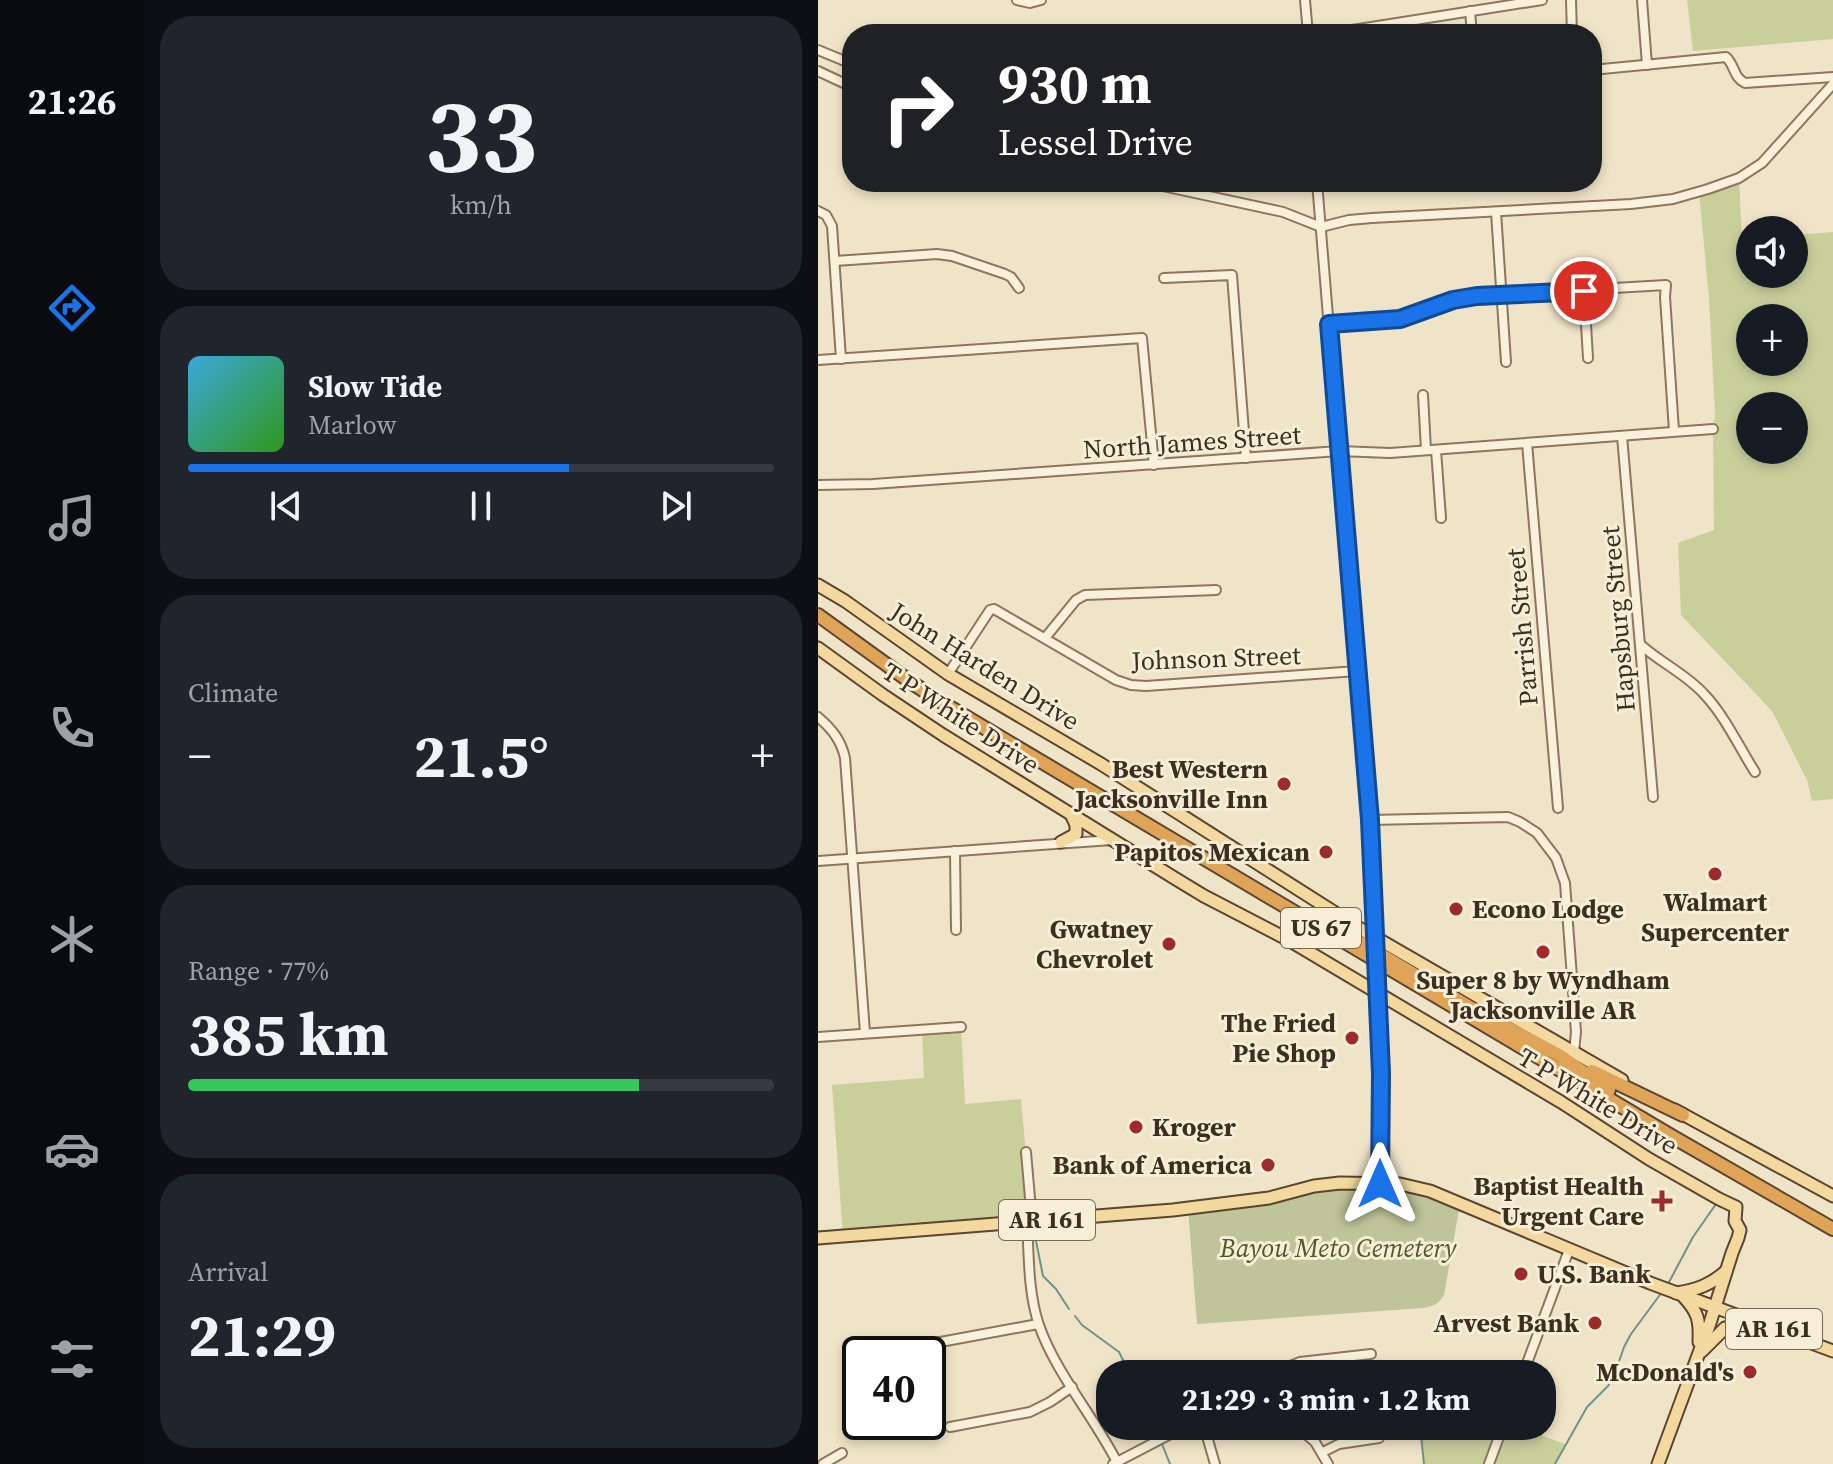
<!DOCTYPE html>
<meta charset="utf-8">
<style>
:root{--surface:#171b24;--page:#20242c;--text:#f1f3f6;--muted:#9ea1a6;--line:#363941;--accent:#1a73e8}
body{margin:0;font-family:"Source Serif 4",serif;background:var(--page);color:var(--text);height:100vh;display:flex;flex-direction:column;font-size:30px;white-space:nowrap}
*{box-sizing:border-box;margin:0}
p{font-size:26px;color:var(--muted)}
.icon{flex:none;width:44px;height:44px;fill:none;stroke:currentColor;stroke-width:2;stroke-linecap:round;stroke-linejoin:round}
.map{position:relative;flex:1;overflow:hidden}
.side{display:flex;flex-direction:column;gap:16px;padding:16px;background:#0d0f14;width:674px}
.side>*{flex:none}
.top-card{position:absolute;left:24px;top:24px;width:760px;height:168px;border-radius:32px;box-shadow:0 4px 12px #0003;background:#202124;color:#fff;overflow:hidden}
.tools{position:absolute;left:918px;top:216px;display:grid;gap:16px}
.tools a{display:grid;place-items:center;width:72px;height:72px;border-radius:50%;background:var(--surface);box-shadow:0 4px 12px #0003;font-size:40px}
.speed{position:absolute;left:24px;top:1336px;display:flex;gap:16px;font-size:40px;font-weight:700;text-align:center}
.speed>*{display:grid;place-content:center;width:104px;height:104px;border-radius:50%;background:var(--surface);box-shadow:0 4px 12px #0003;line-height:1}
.speed .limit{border:4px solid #111;border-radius:12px;background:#fff;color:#111}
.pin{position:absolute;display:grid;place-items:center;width:68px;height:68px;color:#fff;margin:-34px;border:4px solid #fff;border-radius:50%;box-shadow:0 2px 8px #0007}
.me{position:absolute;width:88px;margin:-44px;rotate:0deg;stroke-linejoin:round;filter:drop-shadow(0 0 6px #0008)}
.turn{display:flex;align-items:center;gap:28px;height:168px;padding:0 24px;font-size:36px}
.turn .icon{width:104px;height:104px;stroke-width:2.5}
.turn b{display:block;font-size:56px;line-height:68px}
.big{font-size:60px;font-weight:700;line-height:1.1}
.side .card{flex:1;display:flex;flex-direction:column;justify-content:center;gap:12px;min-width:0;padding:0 28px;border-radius:32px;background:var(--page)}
.side .dial{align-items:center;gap:0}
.dial b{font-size:104px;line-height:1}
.song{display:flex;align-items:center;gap:24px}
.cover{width:96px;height:96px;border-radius:12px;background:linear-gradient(135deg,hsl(200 70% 55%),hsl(110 70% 35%))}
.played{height:8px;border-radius:4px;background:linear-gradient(90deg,var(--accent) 65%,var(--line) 65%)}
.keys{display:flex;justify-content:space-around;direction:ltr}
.heat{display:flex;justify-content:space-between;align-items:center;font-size:44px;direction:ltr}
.charge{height:12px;border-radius:6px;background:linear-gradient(90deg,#34c759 77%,var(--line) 0)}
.trip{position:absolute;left:278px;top:1360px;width:460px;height:80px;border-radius:32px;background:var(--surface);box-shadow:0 4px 12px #0003;font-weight:700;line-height:80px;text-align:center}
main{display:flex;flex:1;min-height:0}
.menu{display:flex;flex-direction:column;width:144px;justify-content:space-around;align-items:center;background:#090b0e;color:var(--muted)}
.menu .icon{width:56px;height:56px}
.menu .current{color:var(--accent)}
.menu b{font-size:36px;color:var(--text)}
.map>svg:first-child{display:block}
</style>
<main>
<nav class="menu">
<b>21:26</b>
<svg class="icon current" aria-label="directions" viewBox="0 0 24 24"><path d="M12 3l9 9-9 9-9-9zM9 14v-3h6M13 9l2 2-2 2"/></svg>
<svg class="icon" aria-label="music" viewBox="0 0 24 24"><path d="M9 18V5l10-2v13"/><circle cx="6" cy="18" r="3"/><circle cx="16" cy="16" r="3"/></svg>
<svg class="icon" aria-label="phone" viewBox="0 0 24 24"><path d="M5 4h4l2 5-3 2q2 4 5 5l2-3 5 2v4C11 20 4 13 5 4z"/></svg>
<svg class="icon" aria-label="climate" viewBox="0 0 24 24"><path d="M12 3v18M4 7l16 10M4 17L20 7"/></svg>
<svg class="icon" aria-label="car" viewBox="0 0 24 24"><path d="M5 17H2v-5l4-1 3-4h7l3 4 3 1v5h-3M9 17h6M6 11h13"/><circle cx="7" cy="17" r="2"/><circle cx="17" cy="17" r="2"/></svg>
<svg class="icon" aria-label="filters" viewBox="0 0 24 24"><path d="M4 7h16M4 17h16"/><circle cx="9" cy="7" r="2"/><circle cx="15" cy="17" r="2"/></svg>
</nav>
<section class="side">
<div class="card dial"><b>33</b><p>km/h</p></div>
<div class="card">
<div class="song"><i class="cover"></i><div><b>Slow Tide</b><p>Marlow</p></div></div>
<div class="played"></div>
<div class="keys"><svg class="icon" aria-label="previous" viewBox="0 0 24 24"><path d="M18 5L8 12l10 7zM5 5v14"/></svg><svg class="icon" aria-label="pause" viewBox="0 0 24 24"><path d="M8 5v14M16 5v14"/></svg><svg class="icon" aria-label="next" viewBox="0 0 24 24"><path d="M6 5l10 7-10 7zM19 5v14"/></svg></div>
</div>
<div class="card"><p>Climate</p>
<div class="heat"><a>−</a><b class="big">21.5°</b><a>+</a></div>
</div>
<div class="card"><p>Range · 77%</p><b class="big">385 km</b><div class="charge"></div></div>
<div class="card"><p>Arrival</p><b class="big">21:29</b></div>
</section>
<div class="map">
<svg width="1015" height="1464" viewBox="0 0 1015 1464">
<rect width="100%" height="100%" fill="#f0e4c8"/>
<g fill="#c9cf9b" fill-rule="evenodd">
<polygon points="869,0 1015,0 1015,39 875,51"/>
<path d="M921 178 924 237H932V274H976V235L1015 232V799L994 801 989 780 954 711 863 615 860 543 896 530 895 429 897 414 891 299 881 191ZM932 318H976V362H932ZM932 406H976V450H932Z"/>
<polygon points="143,1027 147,1104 203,1099 214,1221 25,1236 14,1085 106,1078 104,1030"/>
<polygon points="602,1426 697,1426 747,1444 737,1464 606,1464"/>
</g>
<path fill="#bfc49a" d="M582 1184 642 1204 626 1295C621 1304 615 1306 605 1308L379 1324 370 1208 496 1186Z"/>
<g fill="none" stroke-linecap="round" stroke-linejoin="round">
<g stroke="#6f938a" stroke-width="2">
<polyline points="218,1241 225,1276 238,1289 251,1309"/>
<polyline points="850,1284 875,1237 898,1204"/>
<polyline points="257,1316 264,1325 301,1352 312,1374"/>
<polyline points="562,1362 578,1374"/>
<polyline points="336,1426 340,1434"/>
<polyline points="602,1426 606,1464"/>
<polyline points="344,1444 352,1464"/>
<polyline points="737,1464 769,1407 790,1386 796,1376 806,1347 813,1334 844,1292"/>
</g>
<defs>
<g id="minor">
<polyline points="199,0 212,3 223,0"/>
<polyline points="487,0 490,34"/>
<polyline points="753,0 754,34"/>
<polyline points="824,0 829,65"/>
<polyline points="652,11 654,34"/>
<polyline points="509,34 724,0"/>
<polyline points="0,50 34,64"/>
<path d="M774 70 908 57C917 65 915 77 927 83L1015 77"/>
<polyline points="0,71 34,87"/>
<polyline points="326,182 465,212 503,227 531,220 554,218 813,204 855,199 890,189 921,178 944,163 1015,84"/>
<polyline points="499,182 555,867"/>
<polyline points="0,211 8,215 14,226 23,359"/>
<polyline points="678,212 688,362"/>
<polyline points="17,261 119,254 134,256 187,274 193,277 201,288"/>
<polyline points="346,278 414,275 428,458"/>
<polyline points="766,291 770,358"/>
<polyline points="511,324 582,319 635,300 659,296 848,285 847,297 856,431"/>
<polyline points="0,360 324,338 336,465"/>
<polyline points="605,395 608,450"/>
<polyline points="804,436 835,797"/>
<polyline points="709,443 740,808"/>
<polyline points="618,450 623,518"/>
<polyline points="0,485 55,484 521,451 572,453 895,429"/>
<polyline points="227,638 258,600 267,595 398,590"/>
<path d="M823 645C843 663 868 674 886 694 907 716 921 747 937 772"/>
<polyline points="130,674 172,610 176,609 298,680 313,685 328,686 539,671"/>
<path d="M0 717C14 729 23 740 27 758L47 1033"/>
<polyline points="552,820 690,817 702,822 719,833 738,858 747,883 758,1032 756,1052"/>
<polyline points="137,851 138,930"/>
<polyline points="0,861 294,840"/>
<polyline points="0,1037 143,1027"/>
<polyline points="562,1051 562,1184"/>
<polyline points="208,1152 214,1221"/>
<path d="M209 1221C211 1255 210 1293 221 1325 237 1372 277 1418 300 1464"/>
<polyline points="90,1348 220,1324"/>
<polyline points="464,1374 472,1366 482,1362 553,1354"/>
<polyline points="705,1374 751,1250"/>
<polyline points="386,1426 397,1464"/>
<polyline points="478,1426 497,1442 510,1464"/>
<polyline points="132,1427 212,1412 232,1402 254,1387"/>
<polyline points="505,1452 521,1444 561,1438"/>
<polyline points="5,1464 24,1453"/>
<polyline points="295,1464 368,1426"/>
<polyline points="671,1464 685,1426"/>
</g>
<g id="major">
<polyline points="0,585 27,601 130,674 283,764 541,928 804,1080"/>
<polyline points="0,648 65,695 125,735 358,879 386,896 469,939 743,1102 831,1159 901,1199 918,1207 917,1221 922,1230 920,1238 914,1253 892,1323 840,1464"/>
<polyline points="243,842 258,834 258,825 253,814"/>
<polyline points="857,1110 1015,1196"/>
<polyline points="0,1238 355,1210 451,1198 496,1186 522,1183 582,1184 612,1191 832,1283 1015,1351"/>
<path d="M858 1293C878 1290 893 1285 908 1271"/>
<path d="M865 1296C880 1312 882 1320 881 1342"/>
<polyline points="884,1351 907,1328 932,1321"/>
</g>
<g id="highway">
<polyline points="0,615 94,683 133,708 855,1137 1015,1229"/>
<polyline points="511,924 650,1006 741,1055 791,1090"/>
<polyline points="774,1071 865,1115"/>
</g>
</defs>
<use href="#minor" stroke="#8d765c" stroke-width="12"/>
<use href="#major" stroke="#5b4430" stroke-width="15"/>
<use href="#highway" stroke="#5b4430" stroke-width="16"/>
<use href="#minor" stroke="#faf1dc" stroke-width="8"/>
<use href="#major" stroke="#f3d9a0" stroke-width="11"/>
<use href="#highway" stroke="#e0a458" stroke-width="12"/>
<defs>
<polyline id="minor-bridge" points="555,867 562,1051"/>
</defs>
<use href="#minor-bridge" stroke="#8d765c" stroke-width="12" stroke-linecap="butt"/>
<use href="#minor-bridge" stroke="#faf1dc" stroke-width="8"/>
</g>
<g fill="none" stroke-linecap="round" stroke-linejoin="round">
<defs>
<polyline id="route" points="562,1184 563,1073 552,820 511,324 582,319 635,300 659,296 766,291"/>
</defs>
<use href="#route" stroke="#114b97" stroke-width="20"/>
<use href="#route" stroke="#1a73e8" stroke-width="14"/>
</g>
<g fill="#9e2a2b" stroke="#f7eed8" stroke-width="3">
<circle cx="466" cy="784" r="8"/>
<circle cx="508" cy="852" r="8"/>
<circle cx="897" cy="874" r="8"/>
<circle cx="638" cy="909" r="8"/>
<circle cx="351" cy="944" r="8"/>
<circle cx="725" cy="952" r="8"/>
<circle cx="534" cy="1038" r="8"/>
<circle cx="318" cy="1127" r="8"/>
<circle cx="450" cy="1165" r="8"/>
<path d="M840 1189h8v8h8v8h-8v8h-8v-8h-8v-8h8z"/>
<circle cx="703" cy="1274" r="8"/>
<circle cx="777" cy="1323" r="8"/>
<circle cx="932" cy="1372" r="8"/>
</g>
<g text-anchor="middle" stroke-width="6" stroke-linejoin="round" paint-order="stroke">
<g fill="#f7eed8" stroke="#756857" stroke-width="2">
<rect x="463" y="908" width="80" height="40" rx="6"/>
<rect x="181" y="1200" width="96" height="40" rx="6"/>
<rect x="908" y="1309" width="96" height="40" rx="6"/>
</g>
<g font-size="24" font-weight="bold" fill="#3d2e20">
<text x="503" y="936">US 67</text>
<text x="229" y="1228">AR 161</text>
<text x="956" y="1337">AR 161</text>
</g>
<g font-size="26" fill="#3d2e20" stroke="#f7eed8">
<text transform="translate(374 442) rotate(-4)" y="9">North James Street</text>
<text transform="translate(800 619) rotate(-95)" y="9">Hapsburg Street</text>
<text transform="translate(704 627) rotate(-95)" y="9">Parrish Street</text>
<text transform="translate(398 658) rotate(-2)" y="9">Johnson Street</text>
<text transform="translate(167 666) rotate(32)" y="9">John Harden Drive</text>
<text transform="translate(143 718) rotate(33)" y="9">T P White Drive</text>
<text transform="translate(780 1101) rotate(31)" y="9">T P White Drive</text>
</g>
<g font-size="26" font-weight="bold" fill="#3d2e20" stroke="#f7eed8" text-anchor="end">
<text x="450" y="778">Best Western<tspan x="450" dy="30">Jacksonville Inn</tspan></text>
<text x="492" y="861">Papitos Mexican</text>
<text x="897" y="911" text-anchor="middle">Walmart<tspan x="897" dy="30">Supercenter</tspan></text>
<text x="654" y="918" text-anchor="start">Econo Lodge</text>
<text x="335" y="938">Gwatney<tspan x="335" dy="30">Chevrolet</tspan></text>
<text x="725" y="989" text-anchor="middle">Super 8 by Wyndham<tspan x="725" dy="30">Jacksonville AR</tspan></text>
<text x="518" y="1032">The Fried<tspan x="518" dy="30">Pie Shop</tspan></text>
<text x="334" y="1136" text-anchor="start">Kroger</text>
<text x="434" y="1174">Bank of America</text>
<text x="826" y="1195">Baptist Health<tspan x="826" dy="30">Urgent Care</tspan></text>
<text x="719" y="1283" text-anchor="start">U.S. Bank</text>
<text x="761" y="1332">Arvest Bank</text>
<text x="916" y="1381">McDonald's</text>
</g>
<g font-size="26" font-style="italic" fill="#4d5a26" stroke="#f7eed8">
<text x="520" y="1257">Bayou Meto Cemetery</text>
</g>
</g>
</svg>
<div class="tools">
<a><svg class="icon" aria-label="sound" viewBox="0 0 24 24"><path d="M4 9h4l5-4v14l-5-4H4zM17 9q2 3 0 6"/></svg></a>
<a>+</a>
<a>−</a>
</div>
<div class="speed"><div class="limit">40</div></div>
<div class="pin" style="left:766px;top:291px;background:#d93025"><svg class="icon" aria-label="arrive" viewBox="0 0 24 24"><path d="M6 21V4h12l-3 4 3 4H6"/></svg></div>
<svg class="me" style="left:562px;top:1184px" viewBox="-20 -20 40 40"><path d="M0-17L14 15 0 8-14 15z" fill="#1a73e8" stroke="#fff" stroke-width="4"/></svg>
<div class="trip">21:29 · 3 min · 1.2 km</div>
<div class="top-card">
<div class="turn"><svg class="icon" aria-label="right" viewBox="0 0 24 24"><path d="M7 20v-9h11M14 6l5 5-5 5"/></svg><div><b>930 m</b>Lessel Drive</div></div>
</div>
</div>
</main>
